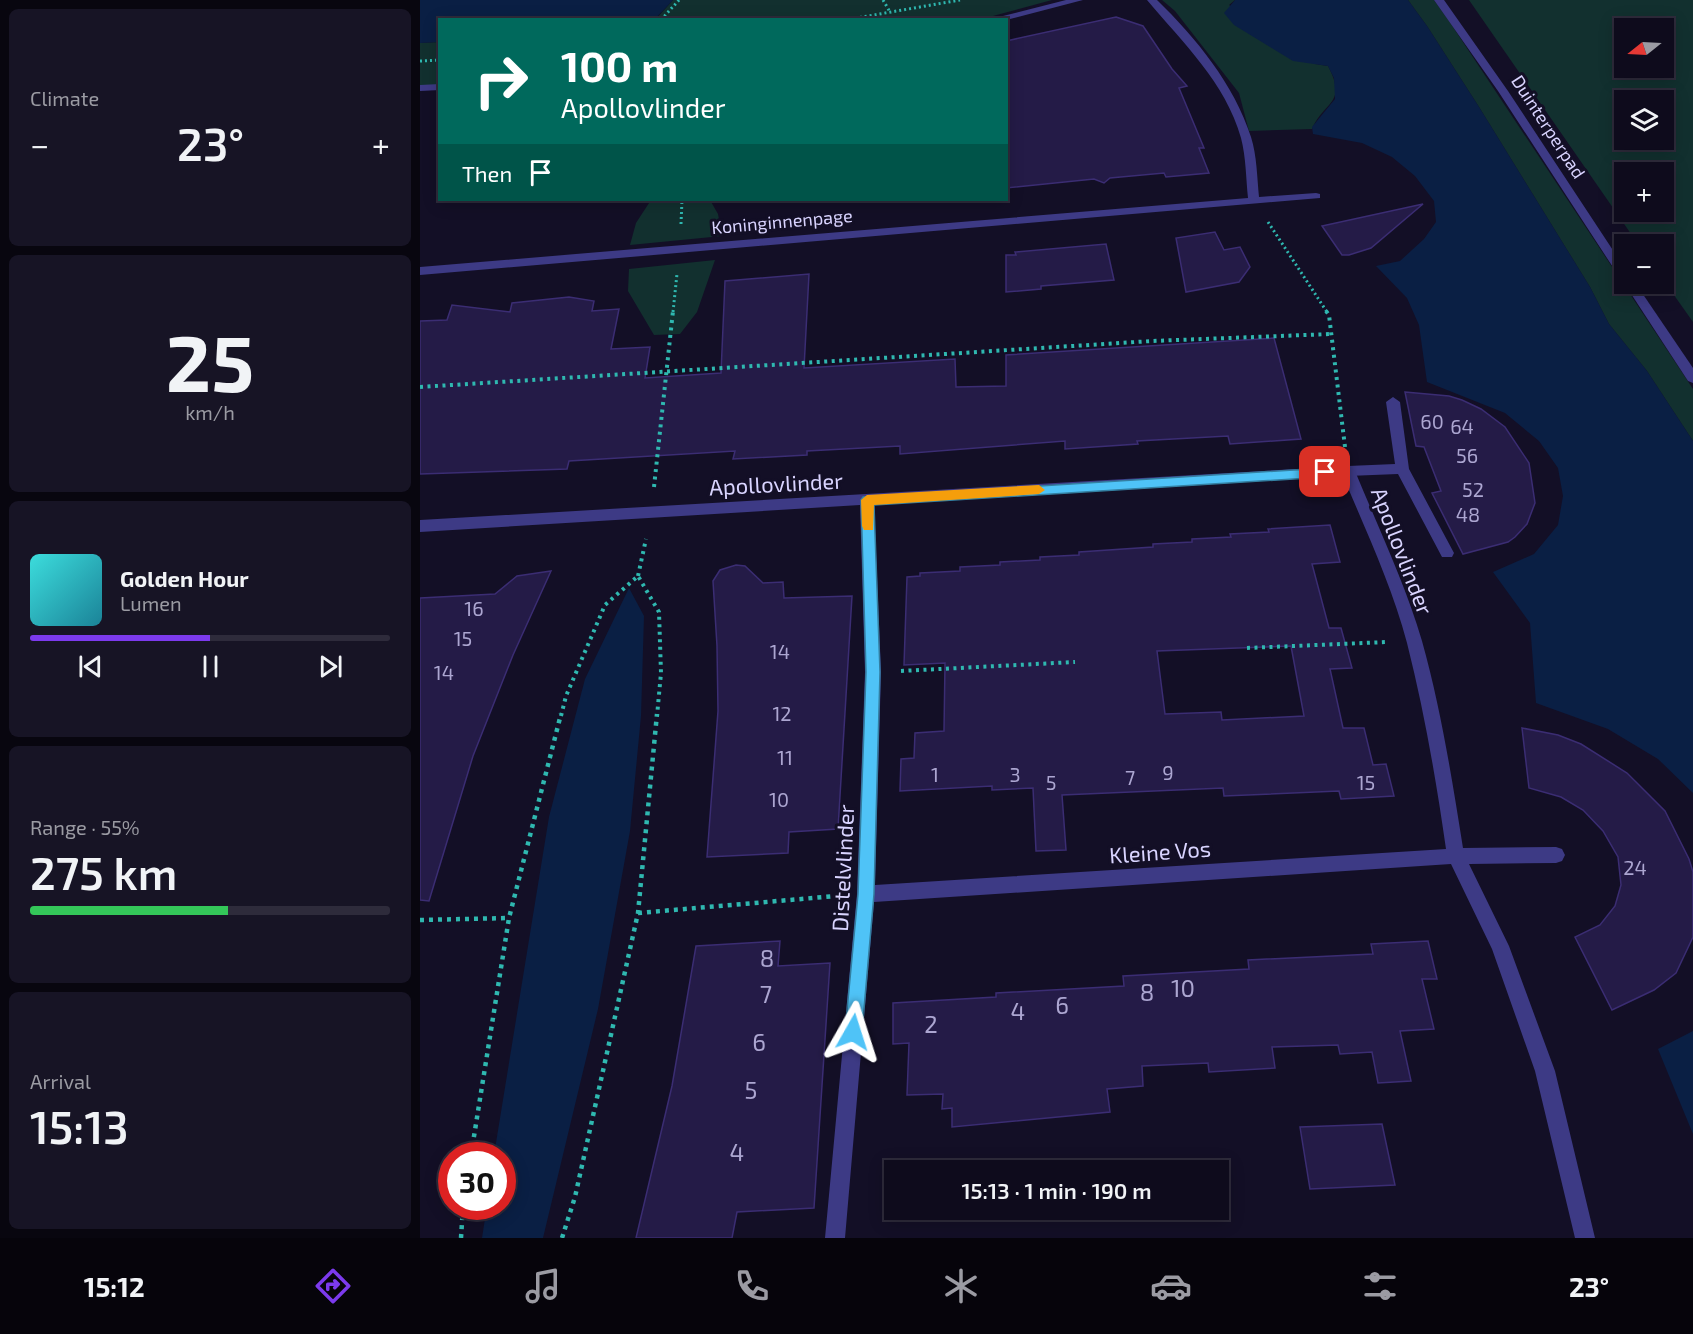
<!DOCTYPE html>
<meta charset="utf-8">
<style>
:root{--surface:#0e0b1c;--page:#171425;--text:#f1f3f6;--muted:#9b9ba3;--line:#2e2b3b;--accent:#7c3aed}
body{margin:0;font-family:"Exo 2",sans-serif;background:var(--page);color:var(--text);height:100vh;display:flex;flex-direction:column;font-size:22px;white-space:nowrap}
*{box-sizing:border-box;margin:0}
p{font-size:20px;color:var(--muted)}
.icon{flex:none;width:33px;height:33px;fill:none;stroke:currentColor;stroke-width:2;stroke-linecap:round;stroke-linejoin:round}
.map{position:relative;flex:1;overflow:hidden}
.details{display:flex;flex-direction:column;gap:9px;padding:9px;background:#08060f;width:420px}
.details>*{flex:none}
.hud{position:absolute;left:18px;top:18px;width:570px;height:183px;border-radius:0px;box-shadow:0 3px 15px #0003,0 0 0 2px var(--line);background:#00695c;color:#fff;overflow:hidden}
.needle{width:39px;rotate:252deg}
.controls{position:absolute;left:1194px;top:18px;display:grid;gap:12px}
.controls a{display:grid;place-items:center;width:60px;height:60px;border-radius:0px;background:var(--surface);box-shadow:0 3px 15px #0003,0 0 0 2px var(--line);font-size:30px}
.speed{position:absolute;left:18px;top:1142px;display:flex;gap:12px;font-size:30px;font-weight:700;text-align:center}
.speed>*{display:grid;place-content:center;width:78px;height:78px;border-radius:50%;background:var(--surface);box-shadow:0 3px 15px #0003,0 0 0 2px var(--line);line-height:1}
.speed .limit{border:9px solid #d22;background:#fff;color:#111}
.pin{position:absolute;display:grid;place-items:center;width:51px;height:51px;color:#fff;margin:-26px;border-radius:12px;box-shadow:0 3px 9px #0006}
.me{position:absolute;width:66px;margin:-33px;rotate:6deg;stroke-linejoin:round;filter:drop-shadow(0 0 4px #0008)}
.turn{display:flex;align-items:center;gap:21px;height:126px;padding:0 24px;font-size:27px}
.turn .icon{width:78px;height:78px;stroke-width:2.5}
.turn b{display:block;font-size:42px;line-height:51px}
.then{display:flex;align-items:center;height:57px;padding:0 24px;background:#0003;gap:12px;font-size:22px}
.big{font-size:45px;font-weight:600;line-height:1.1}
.details .widget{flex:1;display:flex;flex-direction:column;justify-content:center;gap:9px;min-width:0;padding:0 21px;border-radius:9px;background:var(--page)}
.details .dial{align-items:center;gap:0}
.dial b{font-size:78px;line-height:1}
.song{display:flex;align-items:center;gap:18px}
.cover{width:72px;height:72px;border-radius:9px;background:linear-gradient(135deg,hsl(180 70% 55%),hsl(190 70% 35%))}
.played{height:6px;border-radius:3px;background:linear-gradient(90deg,var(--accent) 50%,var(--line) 50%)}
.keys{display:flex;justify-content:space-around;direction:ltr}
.heat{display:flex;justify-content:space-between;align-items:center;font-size:33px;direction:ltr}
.charge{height:9px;border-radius:4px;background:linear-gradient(90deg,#34c759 55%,var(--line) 0)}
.trip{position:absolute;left:464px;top:1160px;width:345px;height:60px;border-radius:0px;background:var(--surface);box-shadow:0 3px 15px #0003,0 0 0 2px var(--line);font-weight:600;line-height:60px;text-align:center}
.tab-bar{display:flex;height:96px;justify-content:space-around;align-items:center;background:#06040b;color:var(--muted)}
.tab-bar .icon{width:42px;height:42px}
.tab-bar .selected{color:var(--accent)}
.tab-bar b{font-size:27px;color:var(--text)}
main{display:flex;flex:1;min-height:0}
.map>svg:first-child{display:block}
</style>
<main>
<section class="details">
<div class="widget"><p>Climate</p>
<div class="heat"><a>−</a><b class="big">23°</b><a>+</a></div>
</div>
<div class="widget dial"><b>25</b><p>km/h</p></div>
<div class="widget">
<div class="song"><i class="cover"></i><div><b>Golden Hour</b><p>Lumen</p></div></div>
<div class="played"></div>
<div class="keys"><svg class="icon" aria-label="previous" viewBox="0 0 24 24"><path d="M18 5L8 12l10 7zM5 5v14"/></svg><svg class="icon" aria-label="pause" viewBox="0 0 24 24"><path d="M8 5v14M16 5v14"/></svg><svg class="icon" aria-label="next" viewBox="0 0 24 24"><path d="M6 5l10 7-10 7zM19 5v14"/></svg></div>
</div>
<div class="widget"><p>Range · 55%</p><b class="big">275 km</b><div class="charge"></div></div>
<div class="widget"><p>Arrival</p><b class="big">15:13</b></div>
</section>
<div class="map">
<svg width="1273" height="1238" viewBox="0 0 1273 1238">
<rect width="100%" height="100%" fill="#130f26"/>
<g fill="#12302f" fill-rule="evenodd">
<polygon points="253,0 632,0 558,20 235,20"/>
<path d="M742 0H815L809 5 895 64 908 66C928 104 904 101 892 129L829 131 819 93 755 11Z"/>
<polygon points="988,0 1014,0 1029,21 1273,389 1273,441 1227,371 1189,324 1170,287 1059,107 1007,26"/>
<path d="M1049 0H1273V322L1244 281V244H1218ZM1244 28V68H1204V28ZM1244 100V140H1204V100ZM1244 172V212H1204V172Z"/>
<polygon points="19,42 19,85 0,86 0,43"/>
<polygon points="231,200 290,200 298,214 302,236 210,245 216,223"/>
<polygon points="295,260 277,312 260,334 234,335 208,291 209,269"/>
</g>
<g fill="#0a1f44">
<polygon points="0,0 253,0 235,19 20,20 19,42 0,43"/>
<polygon points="815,0 988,0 1007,26 1059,107 1170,287 1189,324 1227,371 1273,441 1273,793 1238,759 1188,729 1116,703 1110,623 1073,572 1114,554 1138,525 1143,496 1138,468 1119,441 1085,413 1007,382 999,325 987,298 956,266 980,261 1004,239 1016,222 1014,201 995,176 972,157 942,143 893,134 892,127 915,99 914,78 908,66 873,61 814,25 804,13"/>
<polygon points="209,588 224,616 221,716 210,831 178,1009 123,1238 62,1238 67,1206 82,1206 82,1155 74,1155 129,817 165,679"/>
<polygon points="1273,1031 1273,1134 1238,1049"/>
</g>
<g fill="#241b47" stroke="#3b2d73" stroke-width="1.5" fill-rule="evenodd">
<polygon points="696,17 723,26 752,69 767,86 759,88 784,148 779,148 789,173 746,177 744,173 690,178 684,183 674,179 586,188 586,41"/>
<polygon points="1003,204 951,248 929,255 922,255 902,226"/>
<polygon points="795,232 804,250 820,247 830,267 819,282 766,292 756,238"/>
<polygon points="686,244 694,280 621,286 621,289 586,292 586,255 596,255 595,252"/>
<polygon points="389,274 384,368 535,359 536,387 586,386 586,355 854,338 881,439 810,444 808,436 717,441 718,444 645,449 645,441 480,454 480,446 387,451 387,455 313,459 315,451 149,461 147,469 0,474 0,321 27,320 32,305 90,312 92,303 149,297 174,301 172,311 199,309 191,349 230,347 225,378 301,373 305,281"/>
<polygon points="985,392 1029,396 1042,400 1061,409 1085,427 1109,463 1115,503 1107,524 1095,537 1088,542 1043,554 1012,493 1021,491 1004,447 996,446"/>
<path d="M910 525 920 562 892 564 909 628H921L932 668 910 669 923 728H944L953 765 966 764 974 796 921 799 919 791 804 796 803 788 642 795 646 850 616 851 613 788 572 790V786L480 791 481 759 494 758 495 733 524 731 525 663 484 665 487 577 500 576V573L540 571V567L580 565V562L620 560V557L659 555V552L733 547V544L772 542V539L811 537 810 534 849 532 848 529ZM871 646 884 716 802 720 801 712 745 714 737 651Z"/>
<polygon points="316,565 325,566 343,583 363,582 364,598 432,596 418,829 369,832 368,853 287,857 298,711 297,646 293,581 300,570"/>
<polygon points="131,571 93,655 53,756 9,901 0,900 0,598 75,594 97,576"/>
<polygon points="1102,728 1138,735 1161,744 1207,773 1245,811 1269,859 1273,872 1273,937 1256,973 1234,990 1192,1010 1155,937 1180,925 1195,906 1201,885 1198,857 1183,831 1163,810 1141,797 1109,788"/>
<polygon points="360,941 358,966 410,963 394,1208 317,1212 312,1238 216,1238 252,1086 276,946"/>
<polygon points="1008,941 1017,979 1002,979 1014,1029 980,1031 991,1081 958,1083 952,1052 920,1054 918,1045 852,1047 855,1068 789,1072 788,1063 722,1066 723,1086 687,1089 690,1112 532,1127 532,1108 522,1109 523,1094 487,1095 489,1043 473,1044 473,1003 576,997 576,993 704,986 703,976 829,969 828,960 953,954 951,944"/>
<polygon points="962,1124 975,1185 890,1189 880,1127"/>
</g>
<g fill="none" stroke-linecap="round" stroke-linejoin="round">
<g stroke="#2fb8b0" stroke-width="3" stroke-dasharray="2 3" stroke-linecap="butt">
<polyline points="463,0 470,12"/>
<polyline points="241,20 259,0"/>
<polyline points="425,20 540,0"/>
<polyline points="0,61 20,60"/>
<polyline points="848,222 907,312"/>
<polyline points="261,224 262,200"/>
<polyline points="253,312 257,274"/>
</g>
<g stroke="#2fb8b0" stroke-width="4" stroke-dasharray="3 4.5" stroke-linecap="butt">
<polyline points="906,311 909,315 925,447"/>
<polyline points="0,387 732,341 911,334"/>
<polyline points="234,487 253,311"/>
<polyline points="218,576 226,539"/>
<polyline points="827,648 967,642"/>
<polyline points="481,671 655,662"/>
<polyline points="141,716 146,696 185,605 218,576 239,612 241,673 237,716"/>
</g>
<g stroke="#2fb8b0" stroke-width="4.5" stroke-dasharray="4 5" stroke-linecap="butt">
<polyline points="218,913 416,896"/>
<polyline points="0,920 89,918"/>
<polyline points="51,1155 89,918 141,714"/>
<polyline points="41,1238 43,1206"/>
<polyline points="142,1238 155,1197 218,913 237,714"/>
</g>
<polygon fill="#3d3a85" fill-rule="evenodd" points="973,397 980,402 989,469 1034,553 1032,557 1022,557 978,474 928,476 921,471 928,466 975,464 966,402"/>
<g fill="#3d3a85" fill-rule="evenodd">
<polygon points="646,0 663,0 586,20 567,20"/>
<path d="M727 0H737C776 38 814 84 831 137 837 156 837 178 839 197L896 193 900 194V198L0 275V267L828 198C826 179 826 157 821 138 805 82 763 43 727 0Z"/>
<polygon points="1014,0 1024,0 1088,91 1204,267 1204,279 1200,278 1078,91"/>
<polygon points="20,84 20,90 0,91 0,85"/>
<polygon points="1204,283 1216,284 1273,368 1273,383 1268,381"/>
<path d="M928 466 935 471C958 527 985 583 1002 641 1021 709 1032 779 1043 848L1136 847 1142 849 1145 855 1142 861 1136 863 1049 864 1089 946 1135 1071 1175 1238H1155L1115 1071 1072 949 1031 864 454 902 425 1238H405L437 894 445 672 440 505 0 532V520ZM923 476C946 531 972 586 987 643 1004 710 1016 779 1026 849L455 885 461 672 454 504Z"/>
</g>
</g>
<polygon fill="#4fc3f7" stroke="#337fa1" stroke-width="1.5" points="905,468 912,472 905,477 454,505 460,672 454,894 442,1032 439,1038 433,1040 427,1038 425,1032 438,894 446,672 441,500 443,497"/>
<polygon fill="#f59e0b" points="619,485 625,490 619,494 454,505 453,530 444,530 442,526 441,500 447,495"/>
<g text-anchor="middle" stroke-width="6" stroke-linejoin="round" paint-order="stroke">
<g font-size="18" fill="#d9d4ff" stroke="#130f26">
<text transform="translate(1128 127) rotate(57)" y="6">Duinterperpad</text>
<text transform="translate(362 222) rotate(-5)" y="6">Koninginnenpage</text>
</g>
<g font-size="20" fill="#aca6d1">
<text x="1012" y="429">60</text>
<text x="1042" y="434">64</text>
<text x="1047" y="463">56</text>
<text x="1053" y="497">52</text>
<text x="1048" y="522">48</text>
<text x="54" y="616">16</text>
<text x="43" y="646">15</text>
<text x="360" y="659">14</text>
<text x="24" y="680">14</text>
<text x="362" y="721">12</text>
<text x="365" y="765">11</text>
<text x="748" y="780">9</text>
<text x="515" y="782">1</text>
<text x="595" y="782">3</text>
<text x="710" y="785">7</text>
<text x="631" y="790">5</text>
<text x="946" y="790">15</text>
<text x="359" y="807">10</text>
<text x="1215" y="875">24</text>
</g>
<g font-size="22" fill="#d9d4ff" stroke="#130f26">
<text transform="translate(356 484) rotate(-3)" y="8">Apollovlinder</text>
<text transform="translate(982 551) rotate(69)" y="8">Apollovlinder</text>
<text transform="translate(740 852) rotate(-4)" y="8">Kleine Vos</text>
<text transform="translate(423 868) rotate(-87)" y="8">Distelvlinder</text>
</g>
<g font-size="24" fill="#aca6d1">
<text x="347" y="967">8</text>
<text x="763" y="997">10</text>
<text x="727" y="1001">8</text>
<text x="346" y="1003">7</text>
<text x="642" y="1014">6</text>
<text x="598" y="1020">4</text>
<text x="511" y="1033">2</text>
<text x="339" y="1051">6</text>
<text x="331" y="1099">5</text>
<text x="317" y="1161">4</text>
</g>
</g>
</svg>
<div class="controls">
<a><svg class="needle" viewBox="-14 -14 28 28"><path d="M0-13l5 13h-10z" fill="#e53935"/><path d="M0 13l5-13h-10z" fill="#9b9ba3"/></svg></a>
<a><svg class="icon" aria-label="layers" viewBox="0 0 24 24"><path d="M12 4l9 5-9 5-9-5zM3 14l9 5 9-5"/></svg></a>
<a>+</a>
<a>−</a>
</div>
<div class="speed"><div class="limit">30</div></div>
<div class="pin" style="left:905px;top:472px;background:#d93025"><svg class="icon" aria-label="arrive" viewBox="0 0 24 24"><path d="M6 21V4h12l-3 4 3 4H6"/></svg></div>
<svg class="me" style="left:433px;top:1032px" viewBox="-20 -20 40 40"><path d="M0-17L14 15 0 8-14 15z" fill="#4fc3f7" stroke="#fff" stroke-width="4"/></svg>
<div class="trip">15:13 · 1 min · 190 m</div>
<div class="hud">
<div class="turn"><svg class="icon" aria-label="right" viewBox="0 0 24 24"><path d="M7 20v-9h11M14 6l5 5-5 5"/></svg><div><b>100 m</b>Apollovlinder</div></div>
<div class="then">Then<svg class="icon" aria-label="arrive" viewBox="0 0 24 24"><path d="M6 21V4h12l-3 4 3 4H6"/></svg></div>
</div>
</div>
</main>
<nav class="tab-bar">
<b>15:12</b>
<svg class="icon selected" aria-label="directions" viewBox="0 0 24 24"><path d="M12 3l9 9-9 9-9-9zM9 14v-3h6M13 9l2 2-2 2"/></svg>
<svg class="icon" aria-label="music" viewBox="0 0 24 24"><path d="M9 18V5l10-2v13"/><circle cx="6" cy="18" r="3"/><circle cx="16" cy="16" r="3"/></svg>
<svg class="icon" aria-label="phone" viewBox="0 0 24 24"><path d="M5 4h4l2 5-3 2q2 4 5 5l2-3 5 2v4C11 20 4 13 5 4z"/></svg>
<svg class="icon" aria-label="climate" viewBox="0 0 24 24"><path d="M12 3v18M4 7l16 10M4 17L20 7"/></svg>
<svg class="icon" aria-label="car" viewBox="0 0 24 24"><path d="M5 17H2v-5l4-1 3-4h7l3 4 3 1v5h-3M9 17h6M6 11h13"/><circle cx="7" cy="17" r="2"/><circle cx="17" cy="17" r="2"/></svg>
<svg class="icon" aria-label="filters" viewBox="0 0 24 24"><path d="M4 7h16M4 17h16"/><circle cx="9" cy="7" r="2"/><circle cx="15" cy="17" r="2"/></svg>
<b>23°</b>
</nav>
